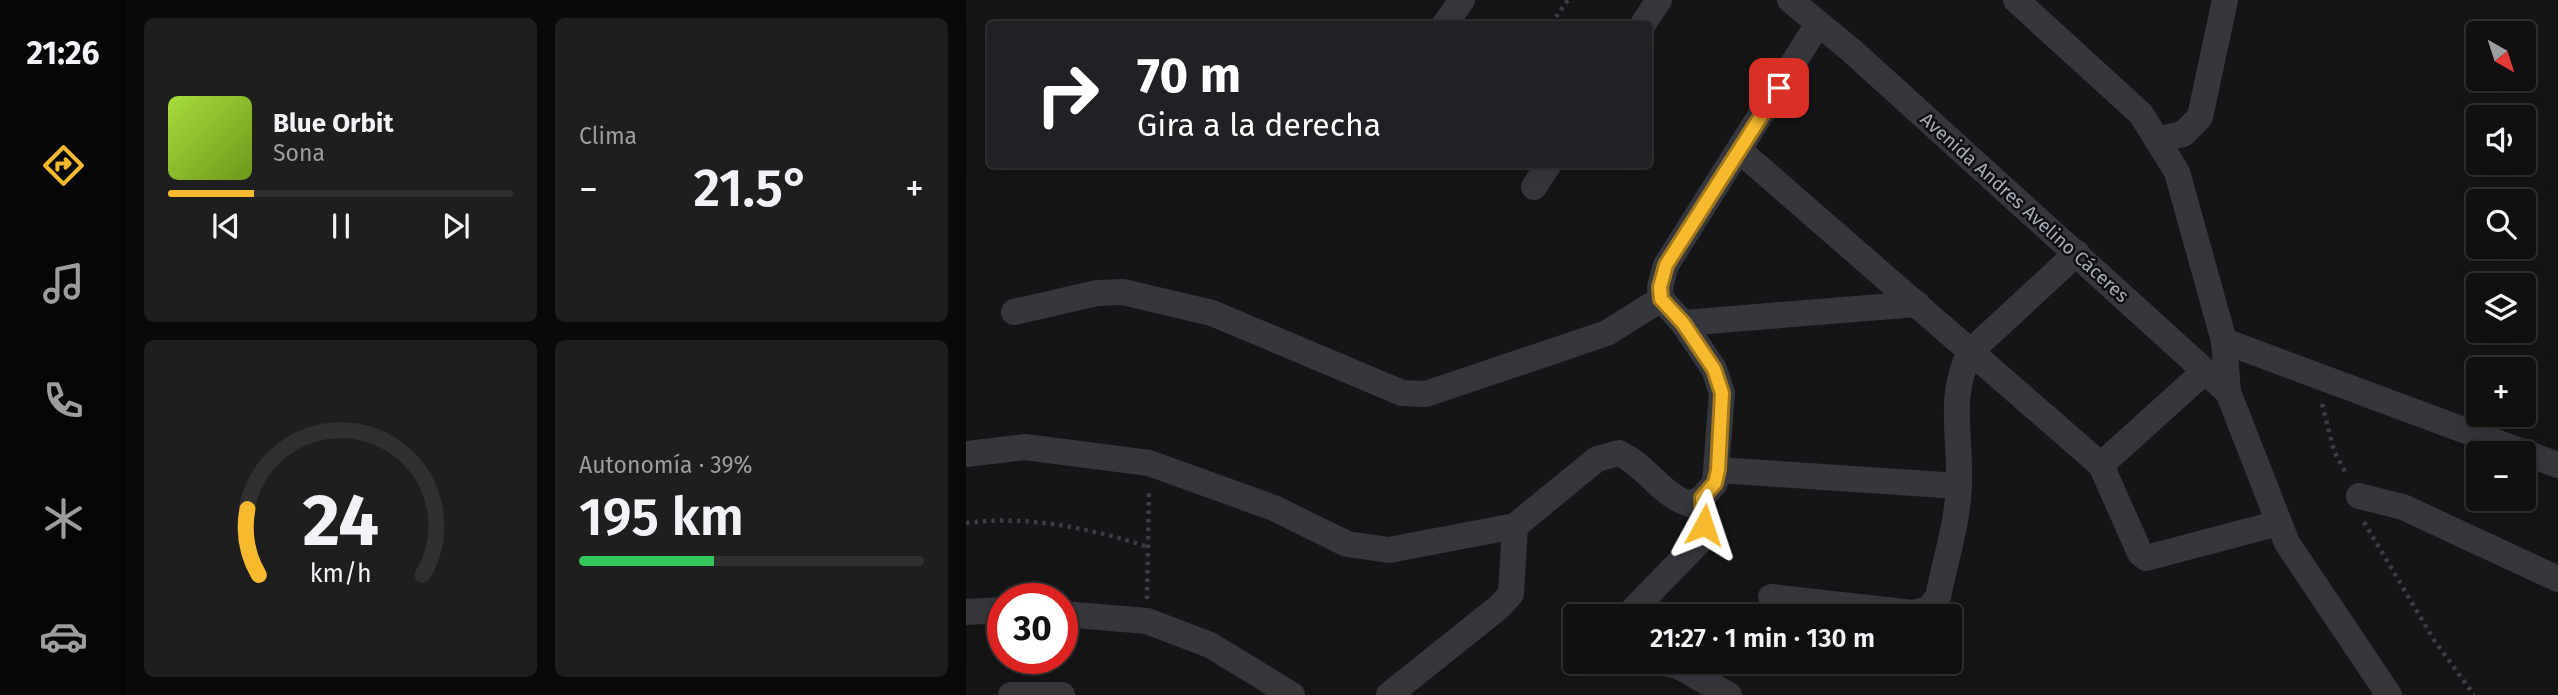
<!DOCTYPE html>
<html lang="es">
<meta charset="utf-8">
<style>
:root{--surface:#101011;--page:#1e1e1f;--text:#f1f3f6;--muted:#9c9d9f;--line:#303031;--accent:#f7b92d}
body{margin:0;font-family:"Fira Sans",sans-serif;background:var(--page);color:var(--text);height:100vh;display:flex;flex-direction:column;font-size:26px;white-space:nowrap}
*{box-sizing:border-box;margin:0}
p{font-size:23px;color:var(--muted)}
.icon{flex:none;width:38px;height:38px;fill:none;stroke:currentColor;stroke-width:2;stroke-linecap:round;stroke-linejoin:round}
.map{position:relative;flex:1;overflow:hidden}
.side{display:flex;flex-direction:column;gap:18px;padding:18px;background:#090909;width:840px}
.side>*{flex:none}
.hud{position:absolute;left:21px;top:21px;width:665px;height:147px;border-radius:7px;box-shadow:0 7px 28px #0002,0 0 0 2px var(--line);background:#202124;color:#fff;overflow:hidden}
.needle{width:46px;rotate:141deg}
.tools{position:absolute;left:1500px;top:21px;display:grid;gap:14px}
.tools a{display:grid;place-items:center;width:70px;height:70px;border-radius:7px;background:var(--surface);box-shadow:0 7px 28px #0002,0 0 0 2px var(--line);font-size:35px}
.speed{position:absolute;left:21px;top:583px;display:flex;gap:14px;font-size:35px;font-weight:700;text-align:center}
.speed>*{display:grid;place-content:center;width:91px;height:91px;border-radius:50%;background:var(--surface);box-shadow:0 7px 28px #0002,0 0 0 2px var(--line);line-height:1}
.speed .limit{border:10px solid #d22;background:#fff;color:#111}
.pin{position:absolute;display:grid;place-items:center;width:60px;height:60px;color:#fff;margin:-30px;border-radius:14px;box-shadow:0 4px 10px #0006}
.me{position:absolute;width:77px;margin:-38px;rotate:5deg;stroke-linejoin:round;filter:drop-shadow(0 0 5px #0008)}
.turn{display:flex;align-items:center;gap:24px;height:147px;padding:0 35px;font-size:32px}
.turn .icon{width:91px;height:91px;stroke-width:2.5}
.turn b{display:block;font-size:49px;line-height:60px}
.big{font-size:52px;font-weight:600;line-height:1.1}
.side .card{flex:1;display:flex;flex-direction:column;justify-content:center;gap:10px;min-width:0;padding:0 24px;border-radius:10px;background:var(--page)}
.side .dial{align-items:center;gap:0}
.dial svg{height:182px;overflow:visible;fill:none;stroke:var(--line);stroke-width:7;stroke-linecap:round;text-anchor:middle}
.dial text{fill:var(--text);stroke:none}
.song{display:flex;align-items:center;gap:21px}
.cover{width:84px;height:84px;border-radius:10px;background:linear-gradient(135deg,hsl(80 70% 55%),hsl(80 70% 35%))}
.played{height:7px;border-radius:4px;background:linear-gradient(90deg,var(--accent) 25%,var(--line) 25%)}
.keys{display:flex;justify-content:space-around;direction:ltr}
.heat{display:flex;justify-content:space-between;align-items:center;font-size:38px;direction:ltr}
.charge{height:10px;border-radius:5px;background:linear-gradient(90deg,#34c759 39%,var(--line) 0)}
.side .tiles{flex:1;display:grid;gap:18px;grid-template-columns:repeat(2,1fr)}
.trip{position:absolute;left:597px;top:604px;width:399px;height:70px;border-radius:7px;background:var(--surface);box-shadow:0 7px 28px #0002,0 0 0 2px var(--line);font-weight:600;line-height:70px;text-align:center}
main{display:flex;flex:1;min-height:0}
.menu{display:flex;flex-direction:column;width:126px;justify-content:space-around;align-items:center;background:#060607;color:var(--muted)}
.menu .icon{width:49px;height:49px}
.menu .selected{color:var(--accent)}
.menu b{font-size:32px;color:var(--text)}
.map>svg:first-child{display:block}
</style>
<main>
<nav class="menu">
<b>21:26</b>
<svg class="icon selected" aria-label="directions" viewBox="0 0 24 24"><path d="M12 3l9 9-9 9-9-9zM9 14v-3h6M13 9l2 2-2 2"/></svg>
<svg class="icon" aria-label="music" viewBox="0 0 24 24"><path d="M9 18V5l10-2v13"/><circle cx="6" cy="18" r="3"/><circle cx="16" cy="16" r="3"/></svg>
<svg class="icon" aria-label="phone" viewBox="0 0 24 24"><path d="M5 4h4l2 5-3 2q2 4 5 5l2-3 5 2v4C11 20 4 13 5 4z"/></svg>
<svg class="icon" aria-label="climate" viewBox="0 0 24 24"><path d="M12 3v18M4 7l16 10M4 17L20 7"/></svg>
<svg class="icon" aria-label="car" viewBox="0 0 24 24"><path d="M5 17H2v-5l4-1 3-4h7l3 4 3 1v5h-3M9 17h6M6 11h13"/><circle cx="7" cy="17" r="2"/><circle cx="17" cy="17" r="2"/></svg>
</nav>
<section class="side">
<div class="tiles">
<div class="card">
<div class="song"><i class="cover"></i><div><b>Blue Orbit</b><p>Sona</p></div></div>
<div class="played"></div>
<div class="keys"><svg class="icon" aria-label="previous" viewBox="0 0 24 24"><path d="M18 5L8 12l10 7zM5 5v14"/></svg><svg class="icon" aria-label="pause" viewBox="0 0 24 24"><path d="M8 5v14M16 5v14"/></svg><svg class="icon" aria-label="next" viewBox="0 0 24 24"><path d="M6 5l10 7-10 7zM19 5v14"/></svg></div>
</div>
<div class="card"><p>Clima</p>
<div class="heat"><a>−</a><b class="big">21.5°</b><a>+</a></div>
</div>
<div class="card dial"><svg viewBox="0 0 100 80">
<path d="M14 69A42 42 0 1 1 86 69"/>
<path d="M14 69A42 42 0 0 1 9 40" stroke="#f7b92d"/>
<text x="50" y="56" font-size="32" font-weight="700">24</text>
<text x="50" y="72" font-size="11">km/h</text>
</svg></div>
<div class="card"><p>Autonomía · 39%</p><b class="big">195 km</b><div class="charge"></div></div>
</div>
</section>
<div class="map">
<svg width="1592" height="695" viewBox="0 0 1592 695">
<rect width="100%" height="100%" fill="#151517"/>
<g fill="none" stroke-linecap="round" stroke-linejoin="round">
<g stroke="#3c3e44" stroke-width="4.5" stroke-dasharray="3.5 5" stroke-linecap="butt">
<polyline points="585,24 602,0"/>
<polyline points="1356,404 1368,451 1381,475"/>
<polyline points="1398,522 1468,640 1508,695"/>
<path d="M0 523C60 515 125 528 182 547"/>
<polyline points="181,599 183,489"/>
</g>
<g stroke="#36373d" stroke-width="26">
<polyline points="824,0 886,51 1262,392"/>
<polyline points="1050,0 1175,114 1211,172 1258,341 1262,392 1321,543 1423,695"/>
<polyline points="479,24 496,0"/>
<polyline points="677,24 693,0"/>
<polyline points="1191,140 1217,134 1234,117 1259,0"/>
<polyline points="774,151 1135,465 1174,553 1180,558 1313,523"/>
<polyline points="568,187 583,164"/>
<polyline points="48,312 131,293 157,292 246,313 436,393 460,394 641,333 695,299"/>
<polyline points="717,323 951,304"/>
<polyline points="1258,341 1592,465"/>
<path d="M0 454 59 447 183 463 308 508 381 544 423 550 549 526 631 459 653 453C681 466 694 494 723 504L736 498 749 483 756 393 748 369 717 323 695 299 694 287 700 265 852 24"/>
<polyline points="1135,465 1239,371"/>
<polyline points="752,470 993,486"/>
<polyline points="1393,496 1437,507 1592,579"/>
<path d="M805 597 947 613 962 609 972 597C979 561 992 522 993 484 995 437 981 395 1005 351L1111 253"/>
<polyline points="0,612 37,610"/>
<polyline points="96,614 181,621 244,645 326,695"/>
<polyline points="661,616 732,543 738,525 736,498"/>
<polyline points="659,662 678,662"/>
<polyline points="695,662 712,666 763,695"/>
<polyline points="45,695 96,695"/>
<polyline points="423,695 533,607 545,594 549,526"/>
</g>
</g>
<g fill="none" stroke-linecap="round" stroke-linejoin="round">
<defs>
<polyline id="route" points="738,525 736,498 749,483 752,470 756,393 748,369 717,323 695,299 694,287 700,265 813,88"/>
</defs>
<use href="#route" stroke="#a1781d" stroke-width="18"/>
<use href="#route" stroke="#f7b92d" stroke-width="12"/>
</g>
<g text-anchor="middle" stroke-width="5" stroke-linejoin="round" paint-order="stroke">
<g font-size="19" fill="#a7acb8" stroke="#101012">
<text transform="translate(1059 207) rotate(42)" y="7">Avenida Andres Avelino Cáceres</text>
</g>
</g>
</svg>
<div class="tools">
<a><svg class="needle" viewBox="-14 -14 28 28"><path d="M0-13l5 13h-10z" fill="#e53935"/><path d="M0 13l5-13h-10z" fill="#9c9d9f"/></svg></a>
<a><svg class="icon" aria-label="sound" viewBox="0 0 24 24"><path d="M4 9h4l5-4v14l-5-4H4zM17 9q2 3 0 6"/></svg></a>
<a><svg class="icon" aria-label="search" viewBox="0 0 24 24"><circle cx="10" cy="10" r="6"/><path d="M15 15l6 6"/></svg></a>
<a><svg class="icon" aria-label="layers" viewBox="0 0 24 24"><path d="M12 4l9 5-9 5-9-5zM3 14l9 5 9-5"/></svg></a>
<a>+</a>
<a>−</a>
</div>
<div class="speed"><div class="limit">30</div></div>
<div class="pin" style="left:813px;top:88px;background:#d93025"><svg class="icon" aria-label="arrive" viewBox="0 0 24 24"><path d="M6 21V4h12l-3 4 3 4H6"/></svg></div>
<svg class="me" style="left:738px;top:525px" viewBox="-20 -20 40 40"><path d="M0-17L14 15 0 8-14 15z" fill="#f7b92d" stroke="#fff" stroke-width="4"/></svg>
<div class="trip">21:27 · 1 min · 130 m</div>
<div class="hud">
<div class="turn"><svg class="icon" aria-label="right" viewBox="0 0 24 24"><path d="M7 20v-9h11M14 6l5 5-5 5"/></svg><div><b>70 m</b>Gira a la derecha</div></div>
</div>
</div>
</main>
